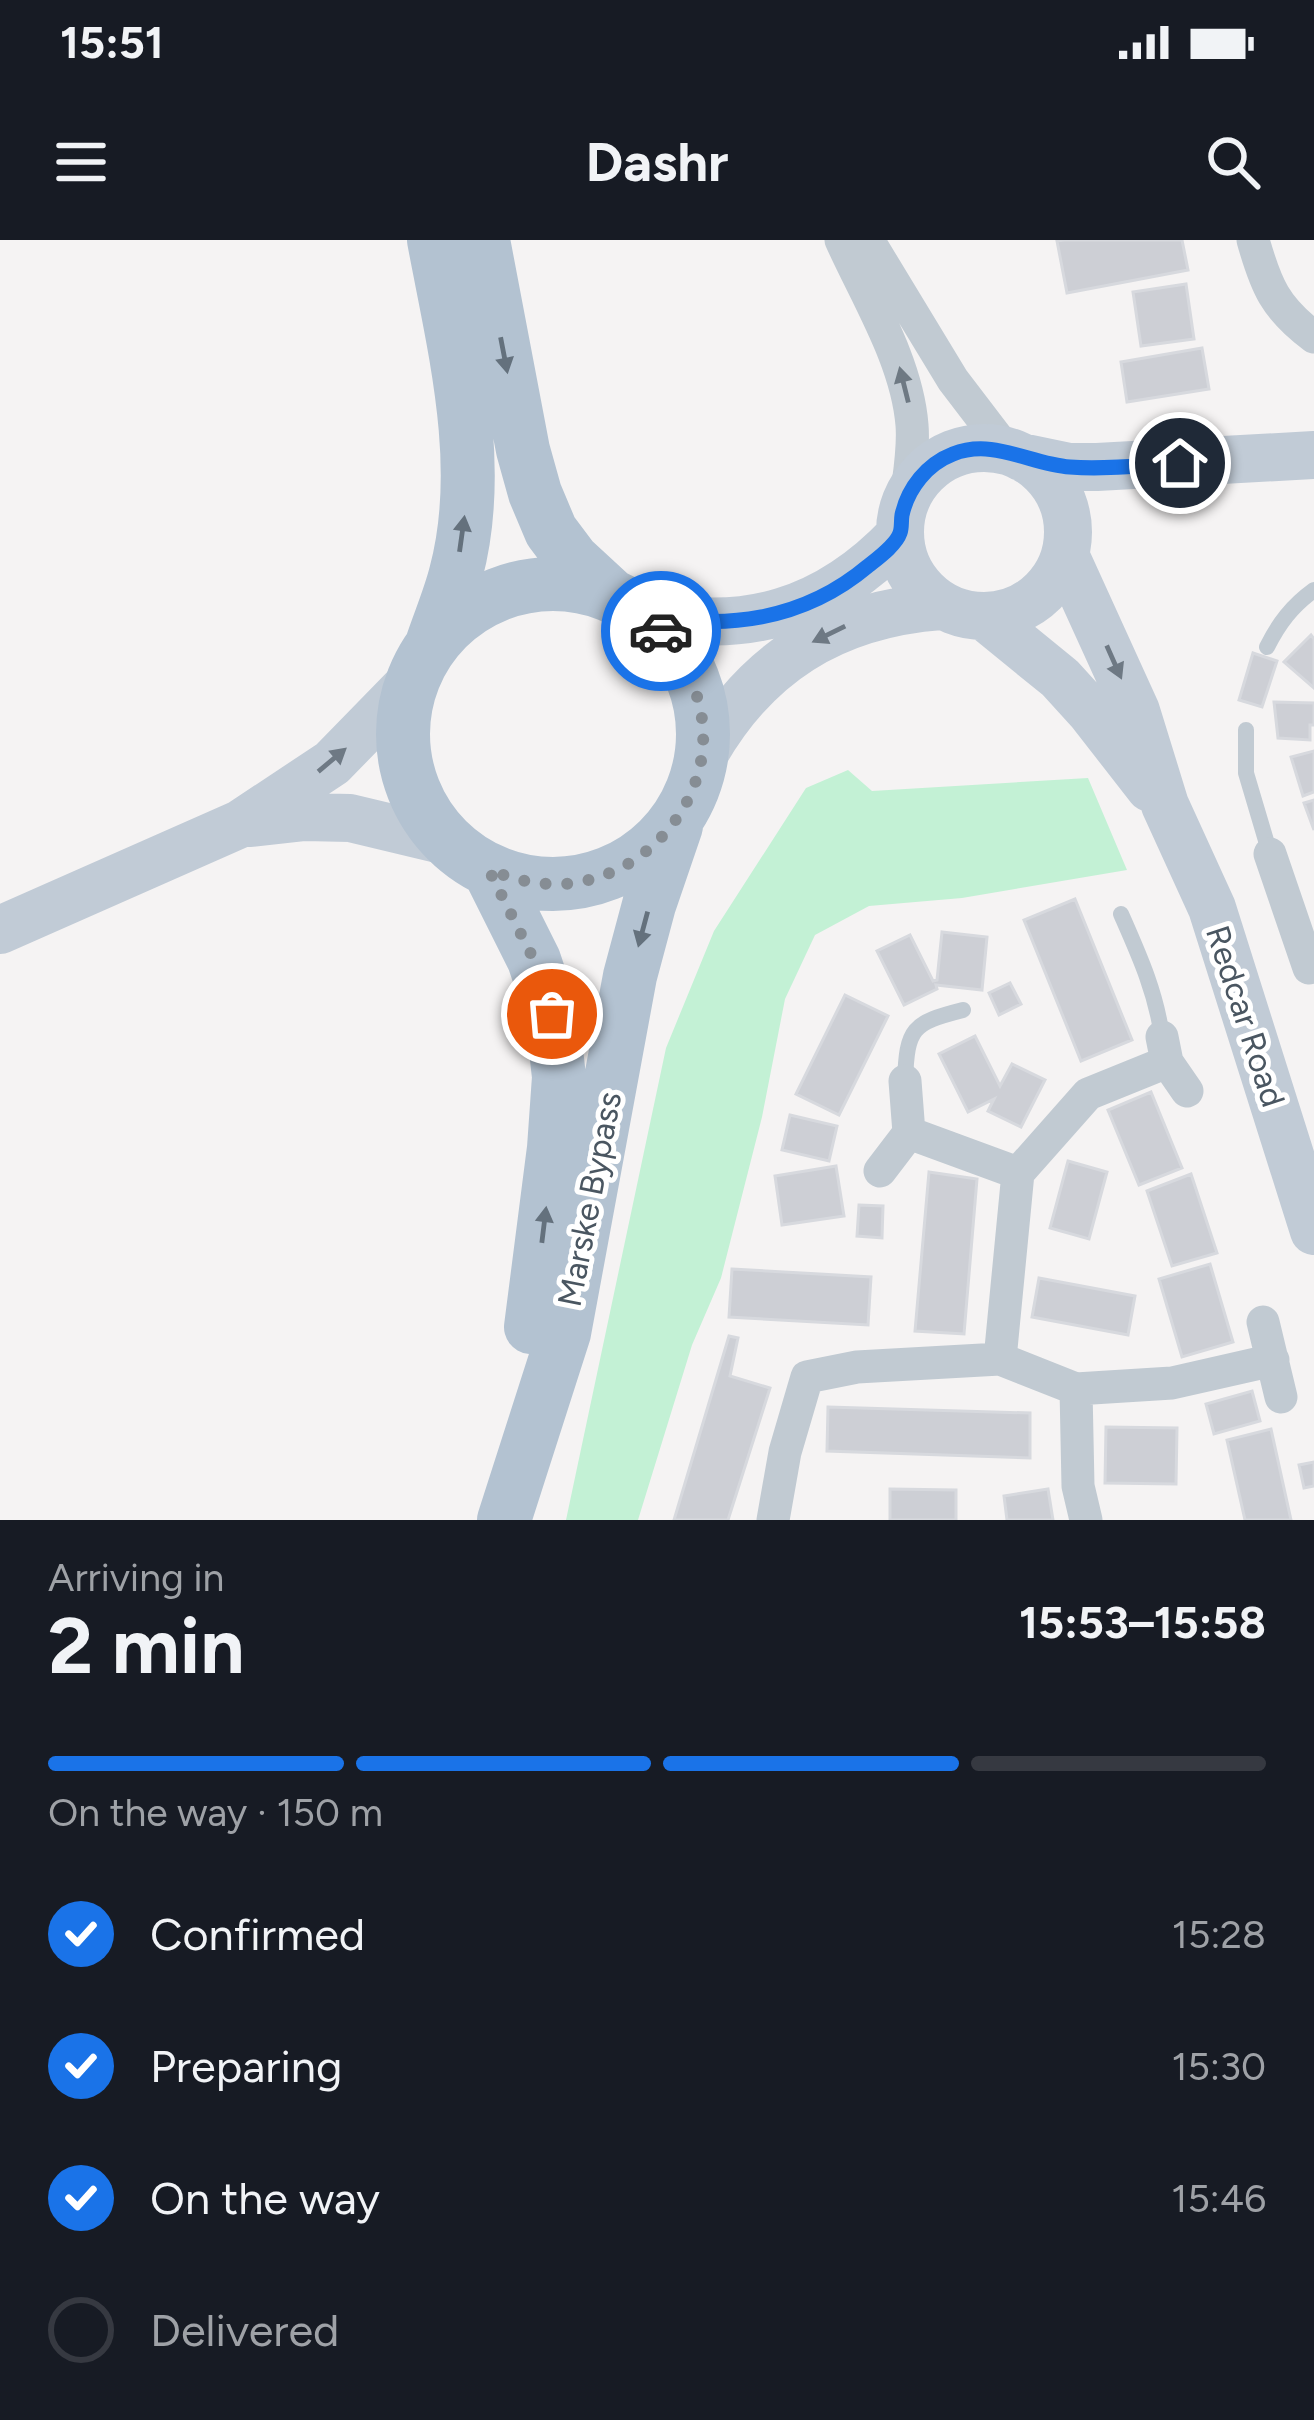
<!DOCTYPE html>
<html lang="en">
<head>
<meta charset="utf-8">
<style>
	:root { --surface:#171b24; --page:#242831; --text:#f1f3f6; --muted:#9ea1a6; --line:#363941; --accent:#1a73e8 }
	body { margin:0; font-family:Figtree,sans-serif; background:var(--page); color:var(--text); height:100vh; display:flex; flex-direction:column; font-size:45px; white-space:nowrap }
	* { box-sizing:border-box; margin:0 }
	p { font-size:39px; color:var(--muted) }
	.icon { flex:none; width:66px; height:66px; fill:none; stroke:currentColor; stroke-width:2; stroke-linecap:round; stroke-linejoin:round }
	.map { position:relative; height:1280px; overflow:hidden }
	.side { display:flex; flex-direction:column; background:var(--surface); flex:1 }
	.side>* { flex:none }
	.pin { position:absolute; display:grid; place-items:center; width:102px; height:102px; color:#fff; margin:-51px; border:6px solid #fff; border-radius:50%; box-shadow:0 3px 12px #0007 }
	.courier { position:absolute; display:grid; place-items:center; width:120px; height:120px; margin:-60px; border:9px solid #1a73e8; border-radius:50%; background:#fff; color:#222; box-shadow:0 3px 15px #0007 }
	.summary em { font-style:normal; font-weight:700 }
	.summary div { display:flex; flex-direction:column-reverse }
	.summary { display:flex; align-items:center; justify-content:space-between; height:204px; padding:0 48px }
	h1 { font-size:78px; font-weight:700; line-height:90px }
	.bar { display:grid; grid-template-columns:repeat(4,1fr); gap:18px 12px; align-content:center; height:144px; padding:0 48px }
	.bar i { height:15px; border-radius:9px; background:var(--line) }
	.bar .on { background:var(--accent) }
	.bar p { grid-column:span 4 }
	ol { padding:0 48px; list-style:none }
	li { display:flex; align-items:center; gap:36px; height:132px }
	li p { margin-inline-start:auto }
	li .icon { padding:12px; border-radius:50%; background:var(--accent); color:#fff; stroke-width:4 }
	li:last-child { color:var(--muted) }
	li i { width:66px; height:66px; border:6px solid var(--line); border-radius:50% }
	.status { display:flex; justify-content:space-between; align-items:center; height:84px; padding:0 60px; background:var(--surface); direction:ltr }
	.status svg { height:33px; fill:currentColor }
	header { display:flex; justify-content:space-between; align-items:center; height:156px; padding:0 48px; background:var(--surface); font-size:54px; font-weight:700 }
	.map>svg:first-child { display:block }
</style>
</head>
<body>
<div class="status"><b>15:51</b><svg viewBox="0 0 49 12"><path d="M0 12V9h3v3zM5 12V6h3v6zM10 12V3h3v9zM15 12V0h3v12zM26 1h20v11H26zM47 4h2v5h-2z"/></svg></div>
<header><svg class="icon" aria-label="menu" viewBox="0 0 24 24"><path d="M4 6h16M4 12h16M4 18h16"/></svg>Dashr<svg class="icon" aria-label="search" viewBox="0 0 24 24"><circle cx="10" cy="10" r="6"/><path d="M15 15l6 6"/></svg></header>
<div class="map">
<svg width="1314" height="1280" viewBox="0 0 1314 1280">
	<rect width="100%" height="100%" fill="#f5f3f3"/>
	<path fill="#c3f1d5" d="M848 530 872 551 1088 538 1127 630 962 658 869 666 815 695 785 759 762 877 721 1038 692 1105 638 1280H566L666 808 714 691 806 548Z"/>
	<path fill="#cdcfd5" stroke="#d7d9de" stroke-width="3" d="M1064 0H1182L1188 30 1067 53 1057 1Z
		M1186 44 1194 99 1141 106 1133 52Z
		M1202 108 1209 149 1127 162 1121 122Z
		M1311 395 1314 399V448L1284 422Z
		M1253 413 1277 421 1262 467 1239 460Z
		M1274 462 1314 463V485H1310V500L1278 498Z
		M1314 511V552L1303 556 1291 517Z
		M1314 560V590L1304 563Z
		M1075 659 1132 800 1081 821 1024 680Z
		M942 692 987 697 982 750 936 745 937 749 904 765 877 711 910 695 933 741 937 740Z
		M1010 743 1021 764 999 775 989 753Z
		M845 755 888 776 839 875 796 854Z
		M975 796 1000 846 1012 824 1045 840 1021 887 988 871 994 859 968 872 939 814Z
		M1151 852 1182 928 1139 945 1108 870Z
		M790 875 837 886 829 921 782 910Z
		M1068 921 1107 932 1089 999 1050 988Z
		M836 926 844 976 782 985 775 936Z
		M929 932 977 939 964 1094 915 1091Z
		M1191 934 1217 1013 1172 1026 1147 951Z
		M859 965 883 966 882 998 857 996Z
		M1210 1024 1233 1102 1182 1117 1159 1039Z
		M732 1029 871 1037 868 1085 729 1077Z
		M1039 1038 1135 1056 1128 1095 1032 1077Z
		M729 1096 738 1098 730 1136 770 1148 728 1280H674Z
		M1252 1151 1260 1181 1214 1194 1206 1164Z
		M828 1167 1030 1173V1218L827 1211Z
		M1106 1187 1177 1188 1176 1244 1105 1243Z
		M1271 1189 1291 1280H1245L1227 1200Z
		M1314 1222V1246L1304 1248 1299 1225Z
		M890 1249 956 1250V1280H890Z
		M1048 1249 1053 1280H1007L1004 1256Z"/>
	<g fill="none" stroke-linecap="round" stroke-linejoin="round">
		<path stroke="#c1cad2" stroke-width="16" d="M1267 407C1279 383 1292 366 1314 350
			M1246 490V533L1270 614
			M1121 674C1139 715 1156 752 1162 797
			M905 841C907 788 912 783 963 770"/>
		<path stroke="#c1cad2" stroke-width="33" d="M841 0C867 58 907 121 912 185 914 210 909 235 906 260
			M868 0 953 140 1008 212
			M1253 0C1266 46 1275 68 1314 97
			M1270 614 1309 728
			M1167 822 1187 851
			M909 893 1018 933
			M880 931 909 893 905 841
			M1263 1082 1281 1157
			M1000 1119 1018 933 1088 854 1167 822 1162 797
			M1076 1149 1172 1143 1273 1120
			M773 1280 785 1212 807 1137 857 1127 1000 1119 1076 1149 1078 1246 1086 1280"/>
		<path stroke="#c1cbd6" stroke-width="48" d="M900 292a84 84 0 1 1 168 0a84 84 0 1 1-168 0Z
			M1021 217 1069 227H1097L1314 215
			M1065 315 1136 471 1165 565 1212 668 1314 991
			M643 373C745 397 828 371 900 295
			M985 377 1060 438 1090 471 1150 548
			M702 518C755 423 833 374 941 366
			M251 583 305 577 350 578 446 601
			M0 690 240 584 332 523 412 441"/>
		<path stroke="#b3c2d1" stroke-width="54" d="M483 0 523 210 535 253 551 291 572 319 611 355
			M403 494a150 150 0 1 1 300 0a150 150 0 1 1-300 0Z
			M432 404C440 380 450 357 456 333 485 225 454 107 434 0
			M489 630 534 720 552 774 559 837 554 908 531 1087
			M504 1280 564 1093 630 736 649 665 676 586"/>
	</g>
	<defs><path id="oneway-solid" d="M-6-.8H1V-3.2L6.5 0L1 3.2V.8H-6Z" transform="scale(3)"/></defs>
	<g fill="#64717d">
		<use href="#oneway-solid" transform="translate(504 115) rotate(79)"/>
		<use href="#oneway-solid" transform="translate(462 294) rotate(-82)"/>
		<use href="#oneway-solid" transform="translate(643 689) rotate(105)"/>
		<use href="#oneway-solid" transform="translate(544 985) rotate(-83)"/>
	</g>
	<use fill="#6e7983" href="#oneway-solid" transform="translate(904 145) rotate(-104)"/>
	<g fill="#6e7984">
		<use href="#oneway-solid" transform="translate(829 394) rotate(154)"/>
		<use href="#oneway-solid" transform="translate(1114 422) rotate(66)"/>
		<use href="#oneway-solid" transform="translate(332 520) rotate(-40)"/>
	</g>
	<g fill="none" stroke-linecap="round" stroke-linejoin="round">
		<path stroke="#868d94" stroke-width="12" stroke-dasharray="0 21.6" d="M552 774 534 720 489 630C518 641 548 648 579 642 660 628 720 544 699 464 692 436 682 411 661 391"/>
		<path stroke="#1a73e8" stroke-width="15" d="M661 391 643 373C723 392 804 380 868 326 878 318 896 305 900 293 902 288 901 281 902 275 908 248 927 224 953 214 993 198 1030 224 1070 227 1106 230 1144 225 1180 223"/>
	</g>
	<g text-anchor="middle" stroke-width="10" stroke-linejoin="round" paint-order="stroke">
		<g font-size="33" fill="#4a5661" stroke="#fff">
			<text transform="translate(1246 776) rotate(72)" y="12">Redcar Road</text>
			<text transform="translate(589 959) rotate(-79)" y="12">Marske Bypass</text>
		</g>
	</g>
</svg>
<div class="pin" style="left:552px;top:774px;background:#ea580c"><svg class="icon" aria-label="bag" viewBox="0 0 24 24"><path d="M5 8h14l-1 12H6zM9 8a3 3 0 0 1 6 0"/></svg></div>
<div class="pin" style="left:1180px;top:223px;background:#1f2937"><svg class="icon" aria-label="home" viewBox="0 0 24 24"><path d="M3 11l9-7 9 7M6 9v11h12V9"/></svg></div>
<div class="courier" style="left:661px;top:391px"><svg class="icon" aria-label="car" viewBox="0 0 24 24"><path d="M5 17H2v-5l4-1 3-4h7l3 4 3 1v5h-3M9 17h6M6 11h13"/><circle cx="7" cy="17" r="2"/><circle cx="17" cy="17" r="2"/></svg></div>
</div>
<section class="side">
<div class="summary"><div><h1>2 min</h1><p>Arriving in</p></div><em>15:53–15:58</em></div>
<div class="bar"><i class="on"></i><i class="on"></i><i class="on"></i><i></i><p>On the way · 150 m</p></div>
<ol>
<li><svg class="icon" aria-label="check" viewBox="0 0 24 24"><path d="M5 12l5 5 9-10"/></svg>Confirmed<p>15:28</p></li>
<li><svg class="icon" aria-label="check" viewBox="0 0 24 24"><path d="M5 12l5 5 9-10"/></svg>Preparing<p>15:30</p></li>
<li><svg class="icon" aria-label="check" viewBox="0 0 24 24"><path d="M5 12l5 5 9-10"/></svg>On the way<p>15:46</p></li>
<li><i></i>Delivered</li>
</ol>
</section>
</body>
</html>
